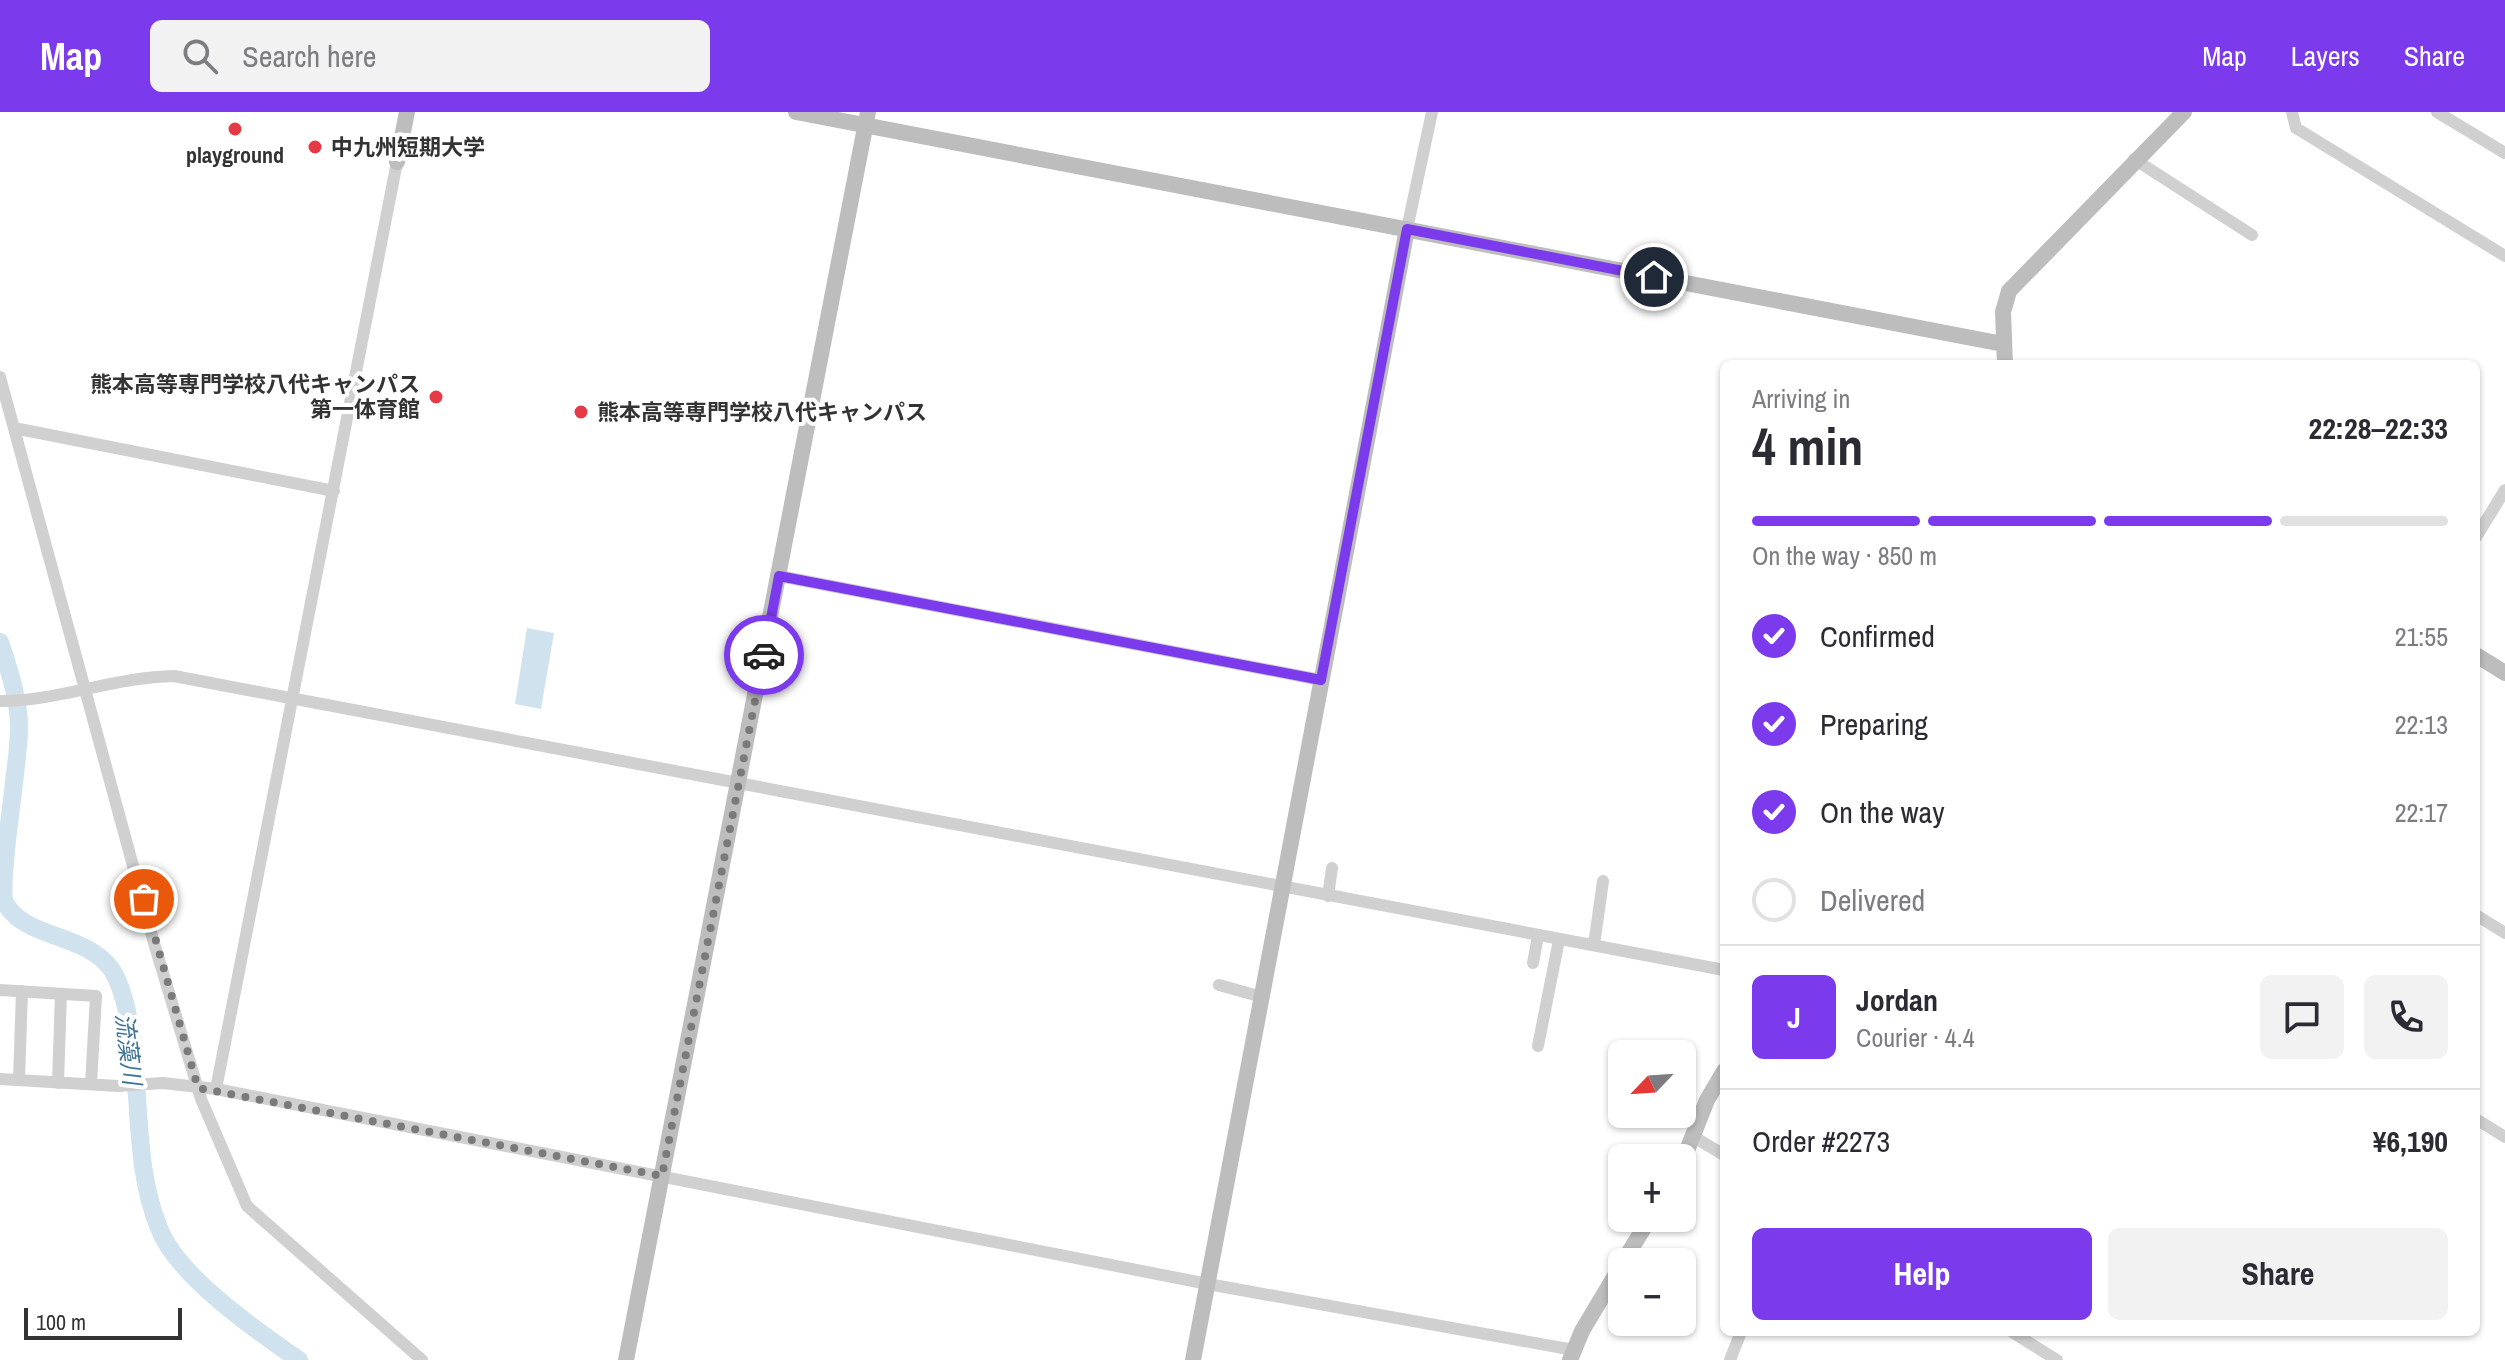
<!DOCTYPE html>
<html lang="en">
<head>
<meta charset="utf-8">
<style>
	:root { --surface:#fff; --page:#f2f2f3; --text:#2b2b33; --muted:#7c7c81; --line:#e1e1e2; --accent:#7c3aed }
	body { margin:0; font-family:"Archivo Narrow","Noto Sans JP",sans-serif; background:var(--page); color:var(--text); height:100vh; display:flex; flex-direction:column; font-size:30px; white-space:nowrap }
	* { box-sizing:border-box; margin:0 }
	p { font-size:26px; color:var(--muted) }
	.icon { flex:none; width:44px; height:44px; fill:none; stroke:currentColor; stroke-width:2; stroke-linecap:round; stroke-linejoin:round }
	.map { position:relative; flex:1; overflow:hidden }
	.panel { position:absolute; left:1720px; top:248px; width:760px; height:976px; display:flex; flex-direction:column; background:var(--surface); border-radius:12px; box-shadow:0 2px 6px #0004 }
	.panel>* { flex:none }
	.needle { width:52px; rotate:245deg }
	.fabs { position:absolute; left:1608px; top:928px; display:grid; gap:16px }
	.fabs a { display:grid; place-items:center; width:88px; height:88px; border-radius:12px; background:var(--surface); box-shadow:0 2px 6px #0004; font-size:40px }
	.scale { position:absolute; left:24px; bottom:20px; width:158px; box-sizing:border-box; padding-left:8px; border:4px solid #333; border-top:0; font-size:22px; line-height:28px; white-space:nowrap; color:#333; -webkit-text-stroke:6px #fff; paint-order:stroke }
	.pin { position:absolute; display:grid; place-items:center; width:68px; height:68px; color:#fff; margin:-34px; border:4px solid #fff; border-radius:50%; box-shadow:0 2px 8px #0007 }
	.courier { position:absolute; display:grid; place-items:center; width:80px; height:80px; margin:-40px; border:6px solid #7c3aed; border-radius:50%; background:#fff; color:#222; box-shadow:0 2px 10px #0007 }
	.overview em { font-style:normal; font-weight:700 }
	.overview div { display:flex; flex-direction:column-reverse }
	.overview { display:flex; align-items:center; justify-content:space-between; height:136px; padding:0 32px }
	h1 { font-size:52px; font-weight:700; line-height:60px }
	.bar { display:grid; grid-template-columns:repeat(4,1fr); gap:12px 8px; align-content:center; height:96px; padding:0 32px }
	.bar i { height:10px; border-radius:6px; background:var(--line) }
	.bar .on { background:var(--accent) }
	.bar p { grid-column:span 4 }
	.line { display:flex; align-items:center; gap:20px; padding:0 32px; border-top:2px solid var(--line) }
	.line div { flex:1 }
	.round { display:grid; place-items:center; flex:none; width:84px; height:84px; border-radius:12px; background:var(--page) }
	ol { padding:0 32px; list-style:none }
	li { display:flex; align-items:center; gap:24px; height:88px }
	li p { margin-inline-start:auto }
	li .icon { padding:8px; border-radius:50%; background:var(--accent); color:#fff; stroke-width:4 }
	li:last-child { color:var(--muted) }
	li i { width:44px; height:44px; border:4px solid var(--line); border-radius:50% }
	.action { display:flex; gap:16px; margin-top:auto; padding:16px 32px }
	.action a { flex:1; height:92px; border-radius:12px; background:var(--accent); color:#fff; font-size:32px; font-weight:700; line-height:92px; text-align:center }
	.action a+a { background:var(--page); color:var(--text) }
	header { display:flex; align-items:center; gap:48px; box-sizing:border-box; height:112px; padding:0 40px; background:var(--accent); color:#fff }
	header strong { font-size:38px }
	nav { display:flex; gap:44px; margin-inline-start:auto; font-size:28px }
	.search { width:560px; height:72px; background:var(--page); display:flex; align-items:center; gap:20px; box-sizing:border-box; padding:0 28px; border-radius:12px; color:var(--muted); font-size:30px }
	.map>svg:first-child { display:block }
</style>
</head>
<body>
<header>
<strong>Map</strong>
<div class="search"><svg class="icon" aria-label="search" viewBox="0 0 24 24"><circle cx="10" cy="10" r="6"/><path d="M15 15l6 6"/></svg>Search here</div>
<nav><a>Map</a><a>Layers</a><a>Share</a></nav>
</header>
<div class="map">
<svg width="2505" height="1248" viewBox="0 0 2505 1248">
	<rect width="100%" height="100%" fill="#fff"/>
	<path fill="#cfe2ee" d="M527 516 554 521 541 597 515 592Z"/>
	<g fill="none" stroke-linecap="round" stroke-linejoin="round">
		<path stroke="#cfe2ee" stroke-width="18" d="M0 530C9 557 20 591 19 619 18 656 0 759 4 788 22 830 94 819 116 865 132 900 134 948 137 985 140 1029 142 1075 159 1116 177 1164 257 1219 299 1248"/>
		<path stroke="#d0d0d0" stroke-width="12" d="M2292 0 2296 16 2505 144
			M2437 0 2505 41
			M2134 47 2252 123
			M1407 117 1432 0
			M0 265 154 831 201 987 247 1094 422 1248
			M14 316 334 379
			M2476 425 2505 378
			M779 464 1321 568
			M0 589C59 589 115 565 174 564L1724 858
			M1328 784 1332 756
			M2476 803 2505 821
			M1594 833 1603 769
			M1533 851 1538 824
			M1219 873 1262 885
			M0 878 96 884 91 972
			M1538 934 1559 828
			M0 967 118 974 163 971 216 977 1208 1172 1574 1238
			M19 968 22 879
			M58 971 61 882
			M216 977 397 50
			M2476 1007 2505 1025
			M1694 1025 1724 1043
			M2012 1220 2057 1248
			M1730 1248 1741 1220"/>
		<path stroke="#bdbdbd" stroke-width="16" d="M796 0 2003 232
			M397 50 407 0
			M2005 252 2003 200 2009 179 2184 0
			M2476 543 2505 561
			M1682 1051 1707 988 1724 959
			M1623 1150 1650 1106
			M626 1248 868 0
			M1193 1248 1407 117
			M1570 1248 1582 1219 1622 1152"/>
	</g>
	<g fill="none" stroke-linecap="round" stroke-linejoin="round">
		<path stroke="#7a7a7a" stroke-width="8" stroke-dasharray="0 14.4" d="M144 787 198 976 662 1064 764 543"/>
		<path stroke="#7c3aed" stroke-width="10" d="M764 543 779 464 1321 568 1407 117 1654 165"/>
	</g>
	<g fill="#e63946" stroke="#fff" stroke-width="3">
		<circle cx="235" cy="17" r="8"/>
		<circle cx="315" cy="35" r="8"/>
		<circle cx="436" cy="285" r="8"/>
		<circle cx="581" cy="300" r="8"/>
	</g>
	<g text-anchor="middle" stroke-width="8" stroke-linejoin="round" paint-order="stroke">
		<g font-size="22" font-weight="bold" fill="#333" stroke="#fff" text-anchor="start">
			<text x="331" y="43">中九州短期大学</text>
			<text x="235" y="51" text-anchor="middle">playground</text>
			<text x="420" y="280" text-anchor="end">熊本高等専門学校八代キャンパス<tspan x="420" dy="25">第一体育館</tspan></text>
			<text x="597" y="308">熊本高等専門学校八代キャンパス</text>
		</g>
		<g font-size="24" font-style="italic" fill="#3f7597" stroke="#fff">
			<text transform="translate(128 937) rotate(83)" y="8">流藻川</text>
		</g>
	</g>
</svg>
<div class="fabs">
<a><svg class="needle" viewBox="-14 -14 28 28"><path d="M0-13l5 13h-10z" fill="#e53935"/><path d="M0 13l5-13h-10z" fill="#7c7c81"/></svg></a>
<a>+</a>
<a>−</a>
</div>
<div class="scale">100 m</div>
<div class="pin" style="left:144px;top:787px;background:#ea580c"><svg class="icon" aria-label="bag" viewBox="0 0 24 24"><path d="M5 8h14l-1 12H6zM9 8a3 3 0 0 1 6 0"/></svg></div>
<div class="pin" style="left:1654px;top:165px;background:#1f2937"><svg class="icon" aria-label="home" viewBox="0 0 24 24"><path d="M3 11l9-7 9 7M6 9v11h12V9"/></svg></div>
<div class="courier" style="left:764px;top:543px"><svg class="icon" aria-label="car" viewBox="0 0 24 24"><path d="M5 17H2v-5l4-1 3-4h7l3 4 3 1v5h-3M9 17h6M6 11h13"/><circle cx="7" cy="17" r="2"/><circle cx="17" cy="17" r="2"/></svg></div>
<section class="panel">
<div class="overview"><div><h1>4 min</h1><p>Arriving in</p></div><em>22:28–22:33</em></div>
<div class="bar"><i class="on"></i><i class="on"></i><i class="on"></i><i></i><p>On the way · 850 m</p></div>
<ol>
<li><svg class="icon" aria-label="check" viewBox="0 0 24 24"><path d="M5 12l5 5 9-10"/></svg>Confirmed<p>21:55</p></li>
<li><svg class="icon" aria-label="check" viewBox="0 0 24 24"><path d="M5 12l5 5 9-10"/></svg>Preparing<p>22:13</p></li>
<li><svg class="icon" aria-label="check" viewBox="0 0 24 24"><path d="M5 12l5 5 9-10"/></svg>On the way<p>22:17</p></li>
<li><i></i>Delivered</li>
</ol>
<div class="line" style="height:144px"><b class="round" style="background:var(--accent);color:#fff">J</b><div><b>Jordan</b><p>Courier · 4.4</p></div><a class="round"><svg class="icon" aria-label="chat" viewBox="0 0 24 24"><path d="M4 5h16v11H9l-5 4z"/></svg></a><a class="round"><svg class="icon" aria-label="phone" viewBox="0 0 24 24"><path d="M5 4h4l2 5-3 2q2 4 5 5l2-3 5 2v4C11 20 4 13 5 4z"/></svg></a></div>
<div class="line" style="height:104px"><div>Order #2273</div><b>¥6,190</b></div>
<div class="action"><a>Help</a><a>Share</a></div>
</section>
</div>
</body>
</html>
